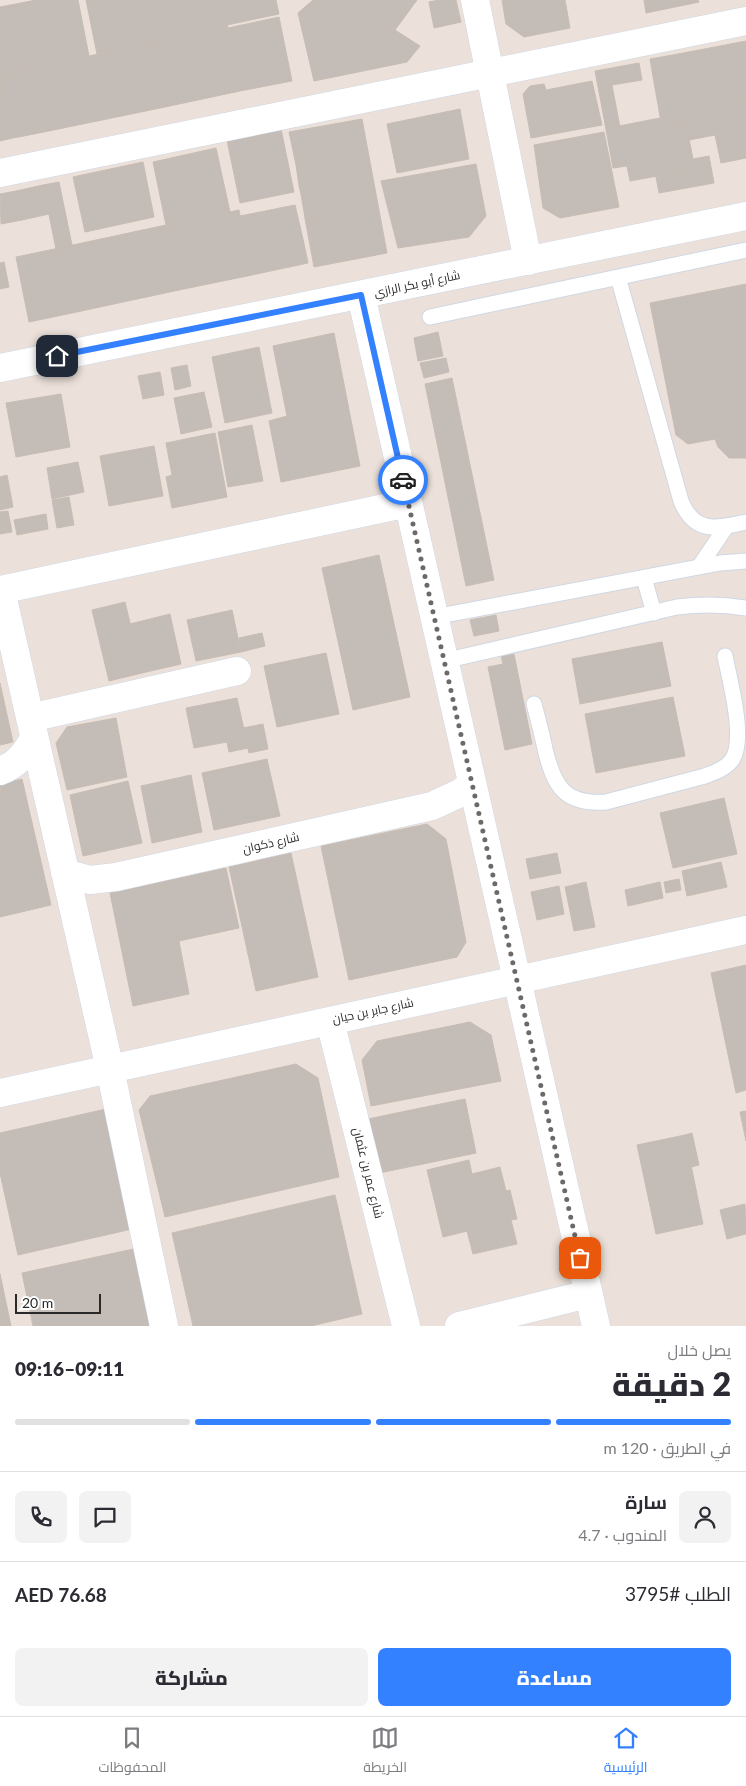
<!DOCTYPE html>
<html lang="ar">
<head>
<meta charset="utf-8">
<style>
	:root { --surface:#fff; --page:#f2f2f3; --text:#2b2b33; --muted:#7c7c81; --line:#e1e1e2; --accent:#3481ff }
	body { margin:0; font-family:Lato,Cairo,sans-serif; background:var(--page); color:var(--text); direction:rtl; height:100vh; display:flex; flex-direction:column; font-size:19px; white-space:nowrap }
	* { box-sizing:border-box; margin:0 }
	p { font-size:16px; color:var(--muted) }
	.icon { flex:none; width:28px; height:28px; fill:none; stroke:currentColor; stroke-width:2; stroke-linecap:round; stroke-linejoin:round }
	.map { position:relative; height:1326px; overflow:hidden; direction:ltr }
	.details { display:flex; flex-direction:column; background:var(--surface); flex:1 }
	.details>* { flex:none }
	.scale { position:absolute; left:15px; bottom:12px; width:86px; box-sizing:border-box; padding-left:5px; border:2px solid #292929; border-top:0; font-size:14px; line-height:18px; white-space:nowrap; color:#292929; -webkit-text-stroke:4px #fff; paint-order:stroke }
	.pin { position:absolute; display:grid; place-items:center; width:42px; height:42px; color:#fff; margin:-21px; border-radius:10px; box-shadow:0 2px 8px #0006 }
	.courier { position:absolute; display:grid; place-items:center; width:50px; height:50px; margin:-25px; border:4px solid #3481ff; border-radius:50%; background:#fff; color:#222; box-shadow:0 1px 6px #0007 }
	.overview em { font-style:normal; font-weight:800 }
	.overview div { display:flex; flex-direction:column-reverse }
	.overview { display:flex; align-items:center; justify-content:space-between; height:85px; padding:0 15px }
	h1 { font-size:32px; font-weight:800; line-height:38px }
	.bar { display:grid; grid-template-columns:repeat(4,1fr); gap:8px 5px; align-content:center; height:60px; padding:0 15px }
	.bar i { height:6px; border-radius:4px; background:var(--line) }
	.bar .active { background:var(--accent) }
	.bar p { grid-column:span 4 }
	.line { display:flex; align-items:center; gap:12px; padding:0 15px; border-top:1px solid var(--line) }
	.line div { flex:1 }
	.round { display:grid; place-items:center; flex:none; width:52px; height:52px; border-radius:8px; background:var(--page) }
	.primary-button { display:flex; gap:10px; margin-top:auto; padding:10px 15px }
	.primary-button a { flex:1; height:58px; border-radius:8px; background:var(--accent); color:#fff; font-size:20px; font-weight:800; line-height:58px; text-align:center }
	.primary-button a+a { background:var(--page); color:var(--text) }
	.tab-bar { display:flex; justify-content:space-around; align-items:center; height:70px; border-top:1px solid var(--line); background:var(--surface); font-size:14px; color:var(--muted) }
	.tab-bar a { display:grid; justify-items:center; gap:2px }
	.tab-bar .active { color:var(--accent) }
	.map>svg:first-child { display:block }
</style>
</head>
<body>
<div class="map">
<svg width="746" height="1326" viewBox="0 0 746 1326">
	<rect width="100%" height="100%" fill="#ece1da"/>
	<path fill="#c4bcb6" stroke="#c8bdb4" d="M36 0H78L89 56 34 67 21 3Z
		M86 0H144L153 43 97 54Z
		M144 0H222L228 28 153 43Z
		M222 0H276L279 14 227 25Z
		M313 0H355L395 30 420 46 407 62 314 81 298 13Z
		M355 0H417L395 30Z
		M439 0H456L461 22 434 28 429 2Z
		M502 0H565L570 28 524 37 506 24Z
		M644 0H698L699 2 646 13Z
		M21 3 34 67 0 74V7Z
		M279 17 292 81 240 91 228 28Z
		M228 28 240 91 165 107 153 43Z
		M746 41V96L683 108 673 55Z
		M153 43 165 107 102 120 89 56Z
		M673 55 686 123 662 128 650 59Z
		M89 56 102 120 34 134 21 70Z
		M639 63 642 80 612 85 619 122 605 124 595 71Z
		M21 70 34 134 13 138 0 74Z
		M0 74 13 138 0 141Z
		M592 81 602 125 531 138 523 94 530 86 544 84 546 90Z
		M746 96V158L721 163 715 135 689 140 683 108Z
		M460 109 469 159 397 173 387 124Z
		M660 118 662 128 677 125 685 171 630 181 619 126Z
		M362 119 387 253 314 267 306 224 326 221 320 191 301 194 299 186 336 179 332 158 296 165 289 132Z
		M619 122 627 166 613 168 605 124Z
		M686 123 693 159 709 156 714 183 659 193 656 177 685 171 677 125Z
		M281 129 294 192 240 203 227 140Z
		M604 132 619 207 560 218 543 208 534 145Z
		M216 148 230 212 166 225 153 162Z
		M332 158 336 179 299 186 296 165Z
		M143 162 154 217 85 232 73 177Z
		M476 164 486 216 469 237 398 248 381 181Z
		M59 182 72 245 56 249 43 185Z
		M43 185 49 214 22 220 16 191Z
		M16 191 22 220 1 224 0 194Z
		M320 191 326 221 306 224 301 194Z
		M295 205 303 239 247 250 240 216Z
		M239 210 252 275 179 290 166 225Z
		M166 225 179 290 72 313 59 248Z
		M303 239 308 263 252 275 247 250Z
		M59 248 72 313 29 322 16 257Z
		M4 262 9 287 0 289V263Z
		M746 284V458H729L718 447 715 439 688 444 676 435 650 303Z
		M438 332 443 356 418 361 414 338Z
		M334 333 360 466 281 482 269 421 287 416 273 346Z
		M259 347 272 413 225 423 212 357Z
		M446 358 449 372 424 378 420 363Z
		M187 365 191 386 175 390 171 368Z
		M160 372 164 395 143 399 138 376Z
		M452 378 494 580 466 586 425 384Z
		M204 392 212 427 181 434 174 398Z
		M61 394 70 447 16 457 6 403Z
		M252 425 263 481 228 487 218 432Z
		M215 433 227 497 172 508 166 477 172 475 166 443Z
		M154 446 163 496 109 506 100 456Z
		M78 462 84 492 52 499 47 468Z
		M7 475 13 507 0 510V477Z
		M69 497 74 525 57 528 52 500Z
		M8 511 12 532 0 534V512Z
		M46 514 48 529 17 535 14 520Z
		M379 555 410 697 353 710 322 568Z
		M125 602 142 673 109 681 92 610Z
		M232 610 241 652 196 661 187 620Z
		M170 614 181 664 142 673 130 624Z
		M496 615 499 631 474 636 470 620Z
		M262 633 265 646 241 652 239 638Z
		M662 642 671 686 580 704 572 659Z
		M326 653 339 714 277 727 264 666Z
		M514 654 532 744 505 750 488 667 503 664 501 656Z
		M0 683 13 742 0 745Z
		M673 697 685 756 596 773 585 714Z
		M237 698 248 748 229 752 227 742 194 748 186 708Z
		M116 718 127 777 67 790 56 743 67 727Z
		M263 724 268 749 249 753 243 728Z
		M267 759 280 816 214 830 202 773Z
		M191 775 202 832 152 843 141 786Z
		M22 779 51 905 0 917V784Z
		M128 781 142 843 83 856 70 795Z
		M724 798 737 854 673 868 660 813Z
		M427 824 446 839 466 942 457 957 349 980 321 846Z
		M291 853 318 977 256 991 229 867Z
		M557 853 561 873 530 879 526 859Z
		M721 862 727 887 687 896 682 871Z
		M226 868 239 928 179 941 189 994 133 1006 110 893Z
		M679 879 681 890 666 893 664 882Z
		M586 882 595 927 574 931 565 887Z
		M660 882 663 898 628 906 625 890Z
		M559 886 564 914 537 920 531 892Z
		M746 965V1090L736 1093 711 973Z
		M470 1022 491 1035 501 1081 371 1106 362 1060 377 1041Z
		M296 1064 318 1078 339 1177 165 1217 139 1110 150 1096Z
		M465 1099 476 1153 423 1164 411 1110Z
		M106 1109 132 1229 18 1255 0 1173V1133Z
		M411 1110 423 1164 379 1173 368 1119Z
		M746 1111V1141L740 1112Z
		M692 1133 699 1165 691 1167 685 1135Z
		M685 1135 703 1224 656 1234 637 1145Z
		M469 1160 472 1174 500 1167 506 1191 510 1190 517 1219 511 1220 517 1244 473 1254 467 1231 443 1237 427 1170Z
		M335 1195 362 1314 311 1326H193L172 1233Z
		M745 1204 746 1234 727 1239 720 1210Z
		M138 1248 156 1326H33L22 1273Z
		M0 1274 11 1326H0Z"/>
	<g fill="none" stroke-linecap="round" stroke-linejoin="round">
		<g stroke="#cfd7e3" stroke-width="17">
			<path id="lane" d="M618 277 681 501C695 535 717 528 746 522
				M430 317 746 250
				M699 567 726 527
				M644 578 654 613
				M434 617 720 563 746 561
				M444 661 677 607C701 604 722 604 746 608
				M534 704C538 719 542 734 545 749 554 786 564 805 606 802L705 776C715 772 725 769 732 760 746 739 730 682 725 656"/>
		</g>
		<g stroke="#cfd7e3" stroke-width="29">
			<path id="street" d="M475 0 528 261
				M0 173 746 21
				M361 295 596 1326
				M0 368 746 216
				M0 590 408 503
				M1 590 110 1069 164 1326
				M30 718 237 671
				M0 771C17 765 26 753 34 738
				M65 873 90 880 116 877 432 806 460 793 472 785
				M330 1021 406 1326
				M0 1093 746 930
				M459 1326 588 1294"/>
		</g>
		<use href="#lane" stroke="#fff" stroke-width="15"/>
		<use href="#street" stroke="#fff" stroke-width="28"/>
	</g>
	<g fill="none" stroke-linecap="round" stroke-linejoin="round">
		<path stroke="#6d6967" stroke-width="5" stroke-dasharray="0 9" d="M403 480 580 1258"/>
		<path stroke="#3481ff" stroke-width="6" d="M57 356 361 295 403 480"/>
	</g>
	<g text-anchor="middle" stroke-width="4" stroke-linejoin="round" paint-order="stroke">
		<g font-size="12" fill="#292929" stroke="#fff">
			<text transform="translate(417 284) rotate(-12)" y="4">شارع أبو بكر الرازي</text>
			<text transform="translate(271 843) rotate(-13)" y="4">شارع ذكوان</text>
			<text transform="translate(373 1011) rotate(-12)" y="4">شارع جابر بن حيان</text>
			<text transform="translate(368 1173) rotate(76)" y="4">شارع عمر بن عثمان</text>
		</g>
	</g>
</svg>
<div class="scale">20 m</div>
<div class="pin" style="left:580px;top:1258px;background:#ea580c"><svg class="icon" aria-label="bag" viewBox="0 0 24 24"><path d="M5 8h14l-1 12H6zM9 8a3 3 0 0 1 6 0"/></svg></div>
<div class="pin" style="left:57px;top:356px;background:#1f2937"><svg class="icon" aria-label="home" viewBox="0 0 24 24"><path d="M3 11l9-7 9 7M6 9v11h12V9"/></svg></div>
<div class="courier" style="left:403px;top:480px"><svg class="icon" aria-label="car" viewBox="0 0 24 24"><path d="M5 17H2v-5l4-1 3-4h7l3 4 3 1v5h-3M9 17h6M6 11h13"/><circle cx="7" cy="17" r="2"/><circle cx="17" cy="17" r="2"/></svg></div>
</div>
<section class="details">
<div class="overview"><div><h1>2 دقيقة</h1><p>يصل خلال</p></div><em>09:11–09:16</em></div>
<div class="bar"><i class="active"></i><i class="active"></i><i class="active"></i><i></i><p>في الطريق · 120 m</p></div>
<div class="line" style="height:90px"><a class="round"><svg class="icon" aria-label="person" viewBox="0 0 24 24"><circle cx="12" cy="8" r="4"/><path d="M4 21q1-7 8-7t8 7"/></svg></a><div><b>سارة</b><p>المندوب · 4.7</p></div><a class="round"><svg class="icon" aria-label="chat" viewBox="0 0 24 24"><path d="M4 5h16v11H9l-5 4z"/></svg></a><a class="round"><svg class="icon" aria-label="phone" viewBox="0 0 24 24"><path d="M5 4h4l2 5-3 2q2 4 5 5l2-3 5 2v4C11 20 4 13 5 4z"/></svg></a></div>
<div class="line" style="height:65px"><div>الطلب #3795</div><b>AED 76.68</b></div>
<div class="primary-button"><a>مساعدة</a><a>مشاركة</a></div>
</section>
<nav class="tab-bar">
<a class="active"><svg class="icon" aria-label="home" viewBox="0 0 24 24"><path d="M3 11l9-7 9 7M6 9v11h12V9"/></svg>الرئيسية</a>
<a><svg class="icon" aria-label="map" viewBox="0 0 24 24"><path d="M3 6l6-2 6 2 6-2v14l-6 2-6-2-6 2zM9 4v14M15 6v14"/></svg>الخريطة</a>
<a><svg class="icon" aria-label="saved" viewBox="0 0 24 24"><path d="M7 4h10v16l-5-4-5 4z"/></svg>المحفوظات</a>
</nav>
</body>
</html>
